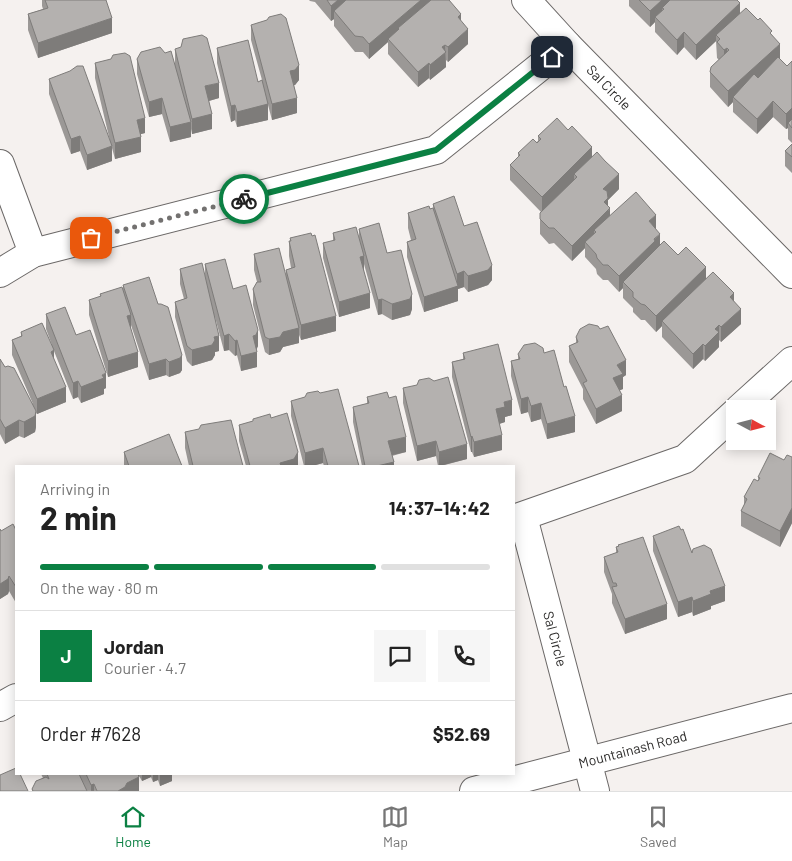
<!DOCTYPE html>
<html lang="en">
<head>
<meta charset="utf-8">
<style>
	:root { --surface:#fff; --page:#f6f6f6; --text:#222; --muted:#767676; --line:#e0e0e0; --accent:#0b8043 }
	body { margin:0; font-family:Barlow,sans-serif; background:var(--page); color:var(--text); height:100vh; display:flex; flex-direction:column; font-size:19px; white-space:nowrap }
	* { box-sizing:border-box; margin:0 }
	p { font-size:16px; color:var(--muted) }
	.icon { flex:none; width:28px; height:28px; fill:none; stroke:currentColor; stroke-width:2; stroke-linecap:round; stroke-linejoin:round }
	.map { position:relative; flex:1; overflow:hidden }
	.details { position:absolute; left:15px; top:465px; width:500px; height:310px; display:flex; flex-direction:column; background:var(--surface); border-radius:0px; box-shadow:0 2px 12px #0003 }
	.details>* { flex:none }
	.needle { width:32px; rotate:97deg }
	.buttons { position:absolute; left:726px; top:400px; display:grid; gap:10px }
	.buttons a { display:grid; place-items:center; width:50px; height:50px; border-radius:0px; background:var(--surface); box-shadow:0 2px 12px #0003; font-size:25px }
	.pin { position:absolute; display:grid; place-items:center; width:42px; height:42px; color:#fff; margin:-21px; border-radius:10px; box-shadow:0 2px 8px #0006 }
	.courier { position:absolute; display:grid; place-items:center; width:50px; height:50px; margin:-25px; border:4px solid #0b8043; border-radius:50%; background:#fff; color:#222; box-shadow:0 1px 6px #0007 }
	.headline em { font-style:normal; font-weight:700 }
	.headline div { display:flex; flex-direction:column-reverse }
	.headline { display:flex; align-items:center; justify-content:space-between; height:85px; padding:0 25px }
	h1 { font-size:32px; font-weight:700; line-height:38px }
	.bar { display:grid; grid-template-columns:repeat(4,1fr); gap:8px 5px; align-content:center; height:60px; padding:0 25px }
	.bar i { height:6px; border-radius:4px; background:var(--line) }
	.bar .selected { background:var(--accent) }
	.bar p { grid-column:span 4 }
	.line { display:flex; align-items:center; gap:12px; padding:0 25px; border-top:1px solid var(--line) }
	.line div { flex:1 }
	.round { display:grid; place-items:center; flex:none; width:52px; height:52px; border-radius:0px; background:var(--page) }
	.menu { display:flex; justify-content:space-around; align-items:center; height:70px; border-top:1px solid var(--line); background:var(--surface); font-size:14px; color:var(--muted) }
	.menu a { display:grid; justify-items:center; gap:2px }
	.menu .selected { color:var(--accent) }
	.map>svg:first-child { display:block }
</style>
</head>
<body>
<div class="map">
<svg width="792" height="791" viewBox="0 0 792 791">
	<rect width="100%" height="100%" fill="#f5f1ef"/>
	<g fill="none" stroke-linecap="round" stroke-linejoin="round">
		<g stroke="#6b6867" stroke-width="30">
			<g id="minor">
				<path d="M526 0 567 45"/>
				<path d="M0 164 33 253"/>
				<path id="s1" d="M0 273 33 253 436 150 567 45 792 274"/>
				<path d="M739 409 792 361"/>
				<path id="s2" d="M523 517 595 791"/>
				<path d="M514 519 685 459 735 413"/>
				<path d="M0 707 16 698"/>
				<path id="s3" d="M474 791 792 708"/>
			</g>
		</g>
		<use href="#minor" stroke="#fff" stroke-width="28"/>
	</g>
	<path fill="#9b9896" d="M42 0H106L112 33 38 58 28 30V14L43 9 42 6Z
		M309 0H449L461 22 468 44 448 62 446 60V67L430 80 429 78 418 87 388 54V42L369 59 363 52H355L334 26V19L331 21 315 2 310 1Z
		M629 0H737L740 14 772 35 780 59 787 66 792 61V143L788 139V128L786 129 773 117 757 134 733 112V102L728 107 710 87V72L719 60 717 58 716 41 696 60 684 47 677 55 655 32V22L650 27 629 6Z
		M251 25 299 80 295 85H294L297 113 272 120 268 105V120L237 127 235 120 231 122 217 63V48L258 82 262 80 251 40Z
		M175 49 219 98 209 101 212 129 192 134 191 129V137L170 142 162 114 149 117 137 74V59L175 63Z
		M95 63 145 133 141 134V152L115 159 112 148V161L87 170 80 151 71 154 49 94V79L110 141 95 78Z
		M538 136 592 156 619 189 608 200V206L610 216 656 229 660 245 678 255 734 301 741 324 721 342 719 340V347L705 361 703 359 693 369 662 337V326L656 332 645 320H641L633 312V308L623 298V288L619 292 608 280H603L597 274 596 269 585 257V248L572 261 554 243 549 244 540 234V213L541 212 510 180V165L518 157V153L538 141Z
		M792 144V173L785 166V151Z
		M433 204 464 226 492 280 488 285 468 292 464 287 458 289V301L424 312 407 257V242L411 240 408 228V213L433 208Z
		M359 229 387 253 412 309 410 315 392 320 382 314 378 315 364 264V272L370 308 339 317 323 258V243L333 241V233L359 237Z
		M290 238 336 331 301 340 299 335V343L283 347 280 352 269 355 265 352 253 305V289L257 282 254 270V254L286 276V270L291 268 289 256V241H290Z
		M205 264 233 289 258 346 256 349 257 367 241 371 237 355 235 356 229 350 224 351 215 317 219 351 215 352V355L212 360 192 366 187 361 175 317V302L184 299 180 284V269L205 277Z
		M123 285 158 304 182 370 180 373 169 377 166 375 149 380 131 325V329L138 367 108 377 89 315V300L100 297V294L123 289Z
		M46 314 76 335 106 388 104 389V394L81 403 78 397 73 399 54 351V360L66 402 37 414 36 413V427L35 432 24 438 19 436 5 444 0 434V359L5 367 33 404 12 355V340L21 336V332L52 345 46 329Z
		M576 337 626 375 623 377V389L620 390 622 411 596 424 583 399V389L569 362V346L576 343Z
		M463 353 512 415 505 417V422L499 424 502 450 474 457 472 452H471L452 377V362L463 359Z
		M518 354 575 432 547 439 541 419 531 422 528 412 521 414 511 376V361L518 359Z
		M403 388 467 459 441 466H438L436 456 417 461 403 403Z
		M367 397 406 452 392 456 394 466H362L353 422V407L367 404Z
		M291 401 359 466H324L323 463 312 466H304L291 416Z
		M271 418 298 466H246L239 441V425L253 422V419Z
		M185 432 243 466H189L185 448Z
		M124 452 182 466H124Z
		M792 457V523L780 547 741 526V511L744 505V497L758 481V477L784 460Z
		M16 507V525L15 523V508Z
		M0 529 1 531 16 530V603L9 591 8 594 0 599Z
		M653 536 692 553 725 601 711 606V609L693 616 692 612 678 617 653 551Z
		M618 545 667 619 625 634 612 603V594L604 572V557L616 553V547H618Z
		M41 774H138L139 791H32V789L43 778Z
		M138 774H174H172V781L160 786 158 780 153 782 151 777 142 781Z"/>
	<path fill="#7e7c7a" d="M338 0H355L334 11V19L331 21V6Z
		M421 0H433L399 29 398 28V34L388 39V42L369 59V44Z
		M662 0H677L664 9 662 8V15L655 17V22L650 27V11Z
		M740 3V18L716 35V41L696 60V45Z
		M461 14V29L458 17Z
		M112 18V33L38 58V43Z
		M468 29V44L448 62V47Z
		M684 32V47L677 55V40Z
		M780 44V59L736 100 733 97V102L728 107V91Z
		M445 45 446 67 430 80V65L442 47Z
		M727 48V63L724 66V50Z
		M429 63V78L418 87V72Z
		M299 65V80L295 85 290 86V71Z
		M219 83V98L205 102V86Z
		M162 98V114L149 117V102Z
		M297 98V113L272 120V104Z
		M773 101V117L757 134V119Z
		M268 104V120L237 127V112Z
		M235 105V120L231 122V106Z
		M792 108V123H788V128L786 129V114Z
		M212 114V129L192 134V119Z
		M145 118V133L137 135V120Z
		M191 122V137L170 142V127Z
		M80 136V151L71 154V139Z
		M141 137V152L115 159V143Z
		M112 146V161L87 170V155Z
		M592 147V162L574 174V180L542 212V197Z
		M619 174V189L608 200V211L610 208V224L596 232 594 230V239L585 242V248L572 261V246L603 189Z
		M656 215V230L649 221Z
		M660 234V249L623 282V288L619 292V276Z
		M364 256V272L360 257Z
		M492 265V280L488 285 468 292V276Z
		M706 267V282L662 321V326L656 332V316Z
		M464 271V287L458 289V301L424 312V297L457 286V274Z
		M370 293V308L339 317V302Z
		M734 293V308L730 297Z
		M412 294V309L410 315 392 320V304Z
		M382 299V314L378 315V300Z
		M741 309V324L721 342V327Z
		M131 315V330L127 316Z
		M336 316V331L301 340V325Z
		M719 325V347L705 361V346L715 329Z
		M299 328V343L283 347 280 352 269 355V339L283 332Z
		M258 330V346L256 351 253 336Z
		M229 334V350L224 351V336Z
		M219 336V351L215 352V355L212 360 192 366V350L214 337Z
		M237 340V355L235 356V341Z
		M703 344V359L693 369V354Z
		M54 350V365L51 352Z
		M138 352V367L108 377V361Z
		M257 352V367L241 371V356Z
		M182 355V370L180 373 169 377V362Z
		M166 359V375L149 380V364Z
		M626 360V375L623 377V389L613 393V378L617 365Z
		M106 373V388L104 389V394L81 403V387Z
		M78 381V397L73 399V383Z
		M66 387V402L37 414V399Z
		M622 395V411L596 424V409Z
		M528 397V412L521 414V399Z
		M512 400V415L505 417V422L496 425V409L504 402Z
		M541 403V419L531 422V406Z
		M36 411V427L35 432 24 438V422Z
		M575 416V432L547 439V424Z
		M19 420V436L5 444V428Z
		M502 435V450L474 457V442Z
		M472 436V452H471V437Z
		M406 437V452L388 456V441Z
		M436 441V456L417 461V446Z
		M467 444V459L439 466V452Z
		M323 448V463L312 466H305V453Z
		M298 452V466H280V463Z
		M394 462V466H377Z
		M792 508V523L780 547V531Z
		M9 576V591L8 594 0 599V584Z
		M725 586V601L711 606V609L693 616V601L710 591Z
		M692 597V612L678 617V602Z
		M667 604V619L625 634V619Z
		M142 774H151V777L142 781Z
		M153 774H158V780L153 782Z
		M160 774H174H172V781L160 786Z
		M139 777V791H118L127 783Z
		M94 784V791H91V785Z"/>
	<path fill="#b4b1af" stroke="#7e7c7a" d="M45 0H106L112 18 38 43 28 14 48 8Z
		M327 0H338L331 6Z
		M346 0H421L369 44 363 37 355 36 334 11Z
		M431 0H449L461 14 458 17 468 29 448 47 445 45 442 47 446 52 430 65 429 63 418 72 388 39 399 29 398 28Z
		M639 0H662L650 11Z
		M670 0H737L740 3 696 45 684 32 677 40 655 17 664 9 662 8Z
		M746 8 758 20 760 18 772 31 770 33 780 44 728 91 710 72 711 67 729 50 727 48 724 50 717 42 720 39 716 35Z
		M281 14 286 18 299 65 295 70 290 71 297 98 272 104 251 25 267 20 269 17Z
		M202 35 207 38 219 83 205 86 212 114 192 119 175 49 181 47 183 39Z
		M248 40 258 82 262 80 268 104 237 112 235 105 231 106 217 48Z
		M160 47 165 53 171 51 191 122 170 127 162 98 149 102 137 59 141 52Z
		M125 53 130 56 145 118 137 120 141 137 115 143 95 63 111 59 113 55Z
		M778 57 787 66 792 61V108L786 114 773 101 757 119 733 97 754 74 758 78Z
		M77 66H83L112 146 87 155 80 136 71 139 49 79 70 71Z
		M557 118 568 130 572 126 592 147 542 197 510 165 520 155 518 153 533 139 537 143 541 139 538 136Z
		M792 119V128L788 123Z
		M792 144V157L785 151Z
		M597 152 605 161 619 174 603 189 607 191 608 198 604 202 610 208 572 246 554 228H549L540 219V213L577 177 574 174Z
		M636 192 656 215 649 221 660 234 654 239 655 241 619 276 608 265H603L597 258 596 254 585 242 596 232 594 230Z
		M454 196 464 226 477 222 492 265 488 270 468 276 464 271 457 274 433 204Z
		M429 206 430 209 433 208 458 286 424 297 407 242 416 239 408 213Z
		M379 223 387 253 401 250 412 294 410 299 392 304 382 299 378 300 359 229Z
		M356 227 364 256 360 257 370 293 339 302 323 243 335 240 333 233Z
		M311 233 312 236 315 235 336 316 301 325 286 270 295 267 289 241H291L290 238Z
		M664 241 678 255 686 247 706 267 656 316 645 305 641 304 633 297V292L623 282Z
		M279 248 299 328 283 332 280 337 269 339 265 337 253 289 257 282H261L254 254Z
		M225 259 233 289 246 285 258 330 256 335 253 336 257 352 241 356 237 340 235 341 229 334 224 336 205 264Z
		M202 263 219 336 214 337 215 340 212 345 192 350 187 346 175 302 187 298 180 269Z
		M713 272 734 293 730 297 741 309 721 327 719 325 715 329 719 332 705 346 703 344 693 354 662 321Z
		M149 277 158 304H161L168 307 182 355 180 358 169 362 166 359 149 364 123 285Z
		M122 287 131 315 127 316 138 352 108 361 89 300 101 296 100 294Z
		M65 307 76 335 90 330 106 373 102 375 104 378 81 387 78 381 73 383 46 314Z
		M42 323 54 350 51 352 66 387 37 399 12 340 22 336 21 332Z
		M589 324 598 326 600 329 608 326 626 360 617 365 623 374 613 378 622 395 596 409 583 383 587 381 569 346 578 342 576 337 580 329Z
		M535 343 543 348 544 353 554 350 564 387 566 386 575 416 547 424 541 403 531 406 528 397 521 399 511 361 520 359 518 354 524 345Z
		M498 344 512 400 504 402 505 407 496 409 502 435 474 442 472 436 471 437 452 362 465 359 463 353Z
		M0 359 5 367 8 366 14 368 36 411 35 416 24 422 19 420 5 428 0 419Z
		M448 377 467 444 439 452 436 441 417 446 403 388 417 385 419 380 429 378 434 381Z
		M338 389 359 466H328L323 448 305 453 291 401 305 397 307 393 318 391 320 393Z
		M387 392 389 398 396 396 406 437 388 441 394 462 377 466H365L353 407 369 403 367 397Z
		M287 413 298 452 294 459 280 463 281 466H250L239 425 253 421V419L270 414 271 418Z
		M231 420 243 466H193L185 432 199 429 201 425Z
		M169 434 182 466H129L124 452Z
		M770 453 784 460 787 455 792 457V508L780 531 741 511 747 499 744 497 754 479 758 481 760 478 758 477Z
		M13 524 16 530V587L9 576 8 579 0 584V529L1 531Z
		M679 526 681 530 683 529 692 553 693 549 704 545 711 549 725 586 710 591 711 594 693 601 692 597 678 602 653 536Z
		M643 537 667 604 625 619 612 587 617 586 616 583H613L604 557 618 552 616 547 619 546 618 545Z
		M16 768V774H20L28 791H0V775Z
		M47 774H79L87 791H33L32 789 36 781 46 777 49 779Z
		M86 774H138L139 777 127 783 125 787 118 791H97L94 784 91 785Z"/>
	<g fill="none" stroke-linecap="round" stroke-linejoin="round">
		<path stroke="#737170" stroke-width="5" stroke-dasharray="0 9" d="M91 238 244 199"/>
		<path stroke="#0b8043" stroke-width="6" d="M244 199 436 150 552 57"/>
	</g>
	<g text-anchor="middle" stroke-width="4" stroke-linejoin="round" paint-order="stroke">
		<g font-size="14" fill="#2d2c2b" stroke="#fff">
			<text dy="5" stroke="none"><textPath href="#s1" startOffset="682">Sal Circle</textPath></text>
			<text dy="5" stroke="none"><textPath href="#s2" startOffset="126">Sal Circle</textPath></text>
			<text dy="5" stroke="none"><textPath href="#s3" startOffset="164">Mountainash Road</textPath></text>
		</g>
	</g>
</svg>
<div class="buttons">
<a><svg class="needle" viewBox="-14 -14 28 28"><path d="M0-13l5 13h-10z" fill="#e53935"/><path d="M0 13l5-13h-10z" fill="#767676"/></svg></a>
</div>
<div class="pin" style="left:91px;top:238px;background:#ea580c"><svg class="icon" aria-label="bag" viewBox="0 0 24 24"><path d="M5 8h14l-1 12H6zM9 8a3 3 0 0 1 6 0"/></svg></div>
<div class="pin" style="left:552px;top:57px;background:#1f2937"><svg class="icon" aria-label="home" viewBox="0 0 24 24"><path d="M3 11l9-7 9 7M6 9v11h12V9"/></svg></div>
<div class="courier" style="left:244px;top:199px"><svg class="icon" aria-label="bike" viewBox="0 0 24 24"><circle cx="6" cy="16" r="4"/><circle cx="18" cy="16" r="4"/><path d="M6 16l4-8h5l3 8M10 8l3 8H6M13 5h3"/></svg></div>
<section class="details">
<div class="headline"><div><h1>2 min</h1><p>Arriving in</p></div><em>14:37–14:42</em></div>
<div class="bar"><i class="selected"></i><i class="selected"></i><i class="selected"></i><i></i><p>On the way · 80 m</p></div>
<div class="line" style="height:90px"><b class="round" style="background:var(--accent);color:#fff">J</b><div><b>Jordan</b><p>Courier · 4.7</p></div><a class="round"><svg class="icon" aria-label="chat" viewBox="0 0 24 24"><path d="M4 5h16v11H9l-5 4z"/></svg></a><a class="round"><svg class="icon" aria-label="phone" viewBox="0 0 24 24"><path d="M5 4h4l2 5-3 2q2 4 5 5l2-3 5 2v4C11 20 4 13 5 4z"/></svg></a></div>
<div class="line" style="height:65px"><div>Order #7628</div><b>$52.69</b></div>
</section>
</div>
<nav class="menu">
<a class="selected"><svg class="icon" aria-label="home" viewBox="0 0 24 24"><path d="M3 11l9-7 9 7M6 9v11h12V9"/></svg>Home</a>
<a><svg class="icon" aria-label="map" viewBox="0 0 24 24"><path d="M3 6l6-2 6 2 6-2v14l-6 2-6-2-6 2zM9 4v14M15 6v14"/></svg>Map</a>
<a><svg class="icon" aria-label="saved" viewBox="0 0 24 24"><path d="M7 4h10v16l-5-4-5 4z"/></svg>Saved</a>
</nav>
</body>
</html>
